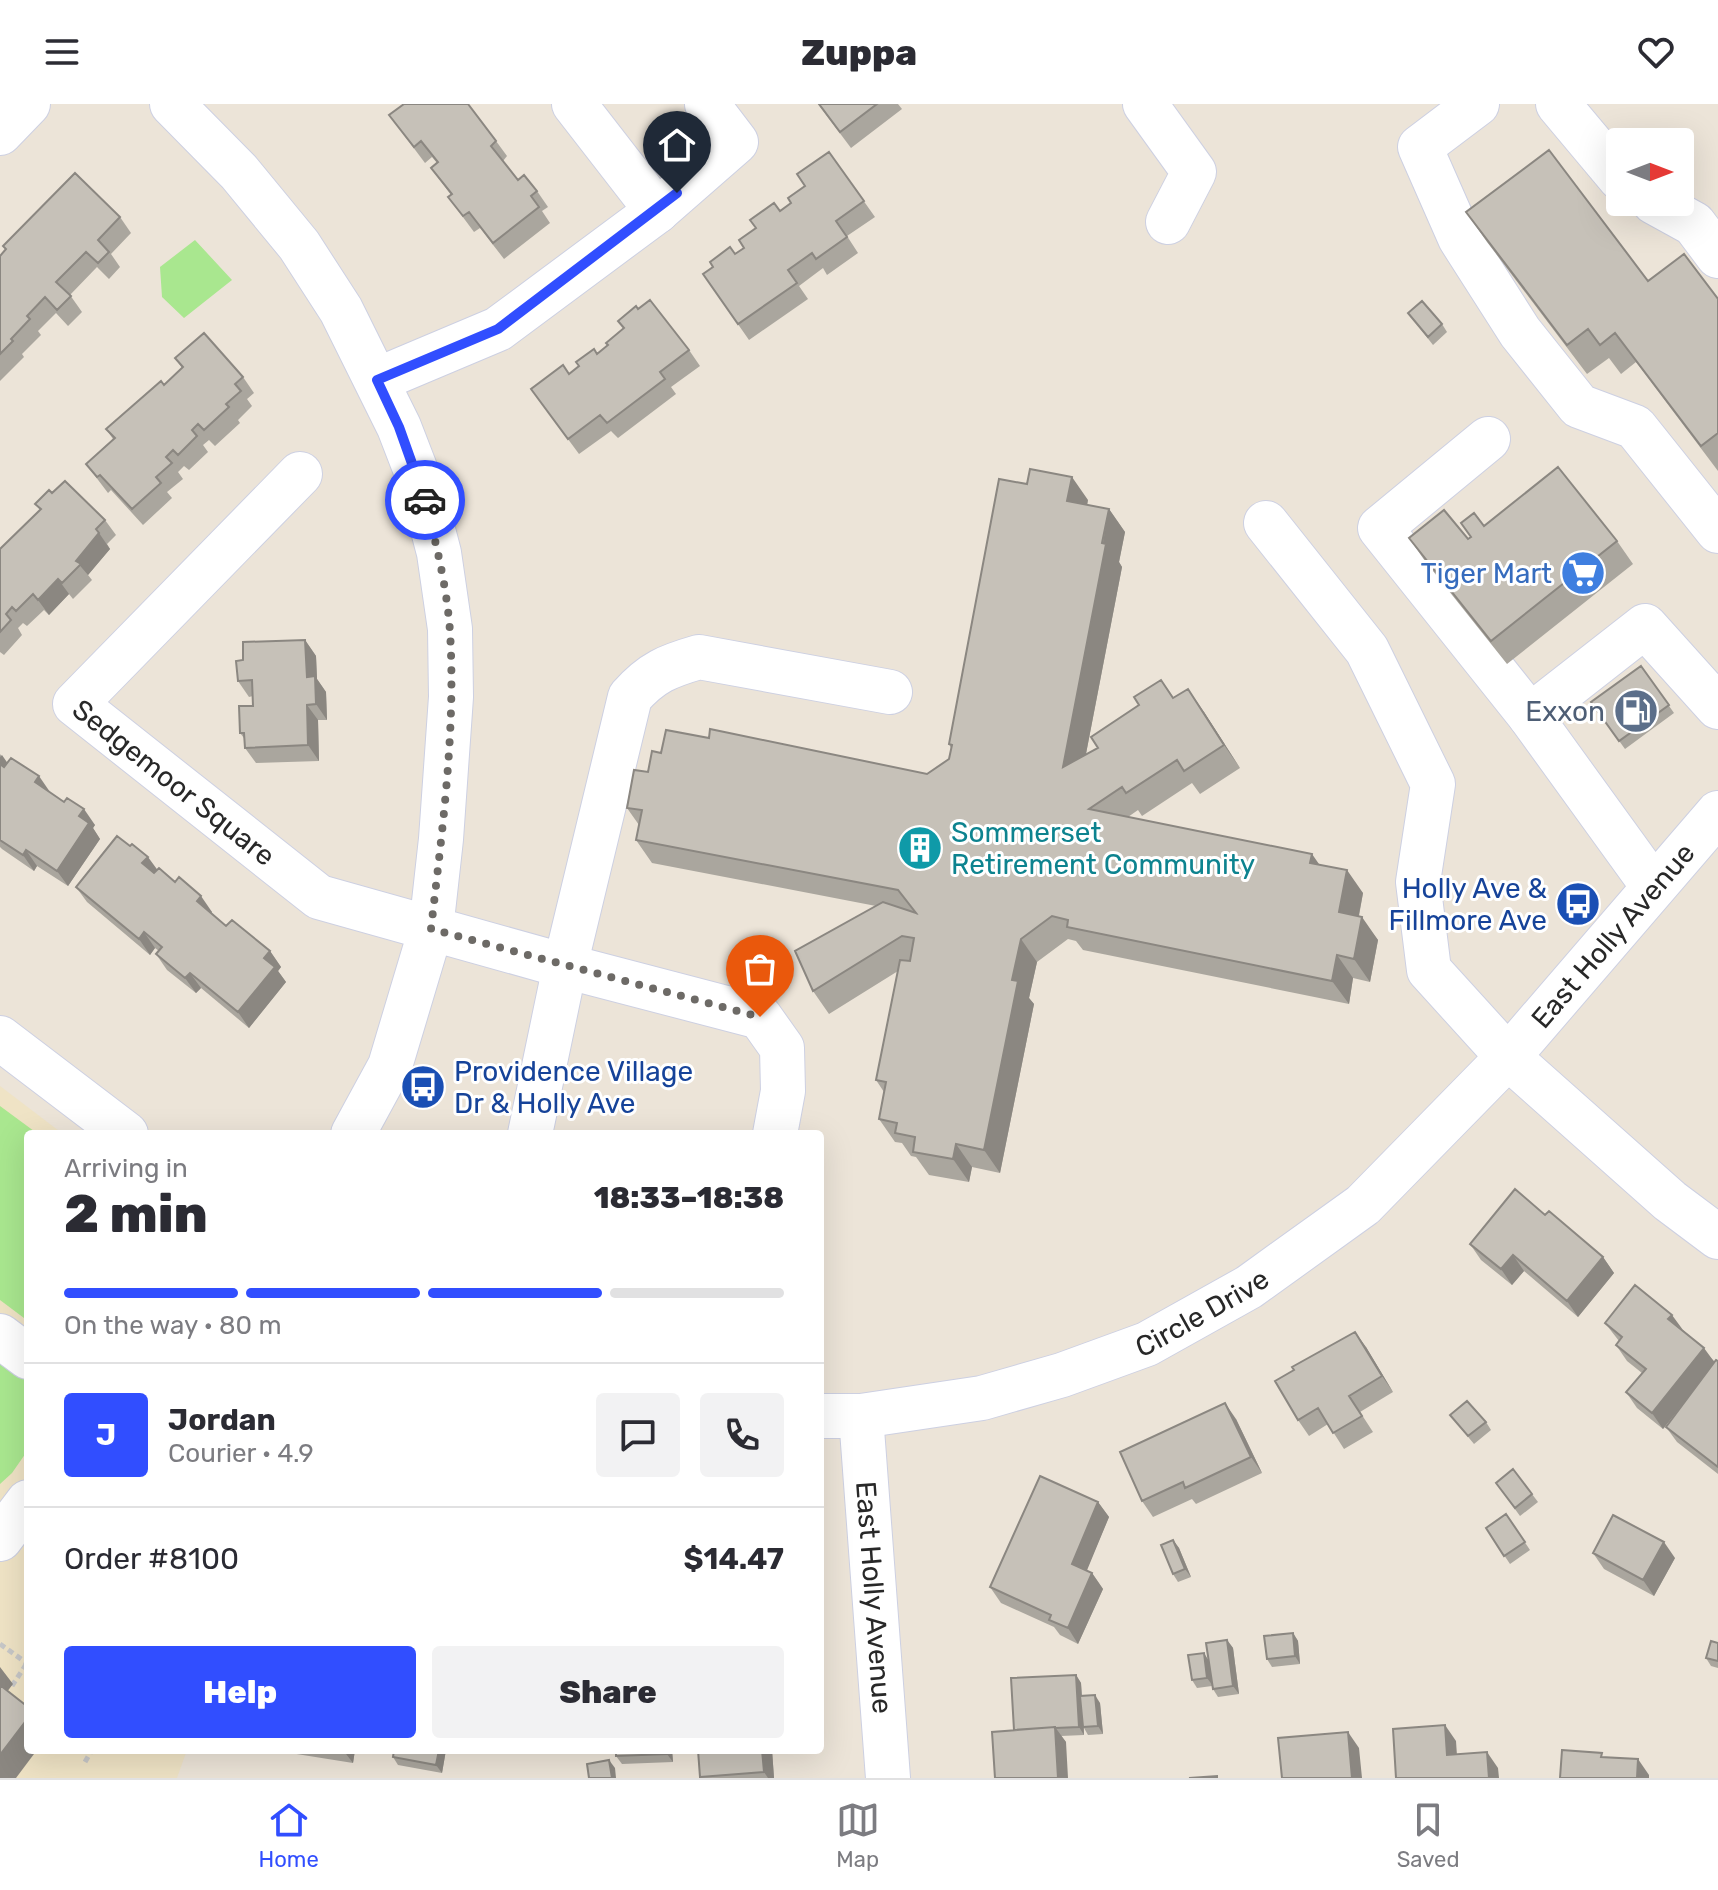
<!DOCTYPE html>
<html lang="en">
<head>
<meta charset="utf-8">
<style>
	:root { --surface:#fff; --page:#f2f2f3; --text:#2b2b33; --muted:#7c7c81; --line:#e1e1e2; --accent:#314eff }
	body { margin:0; font-family:Rubik,sans-serif; background:var(--page); color:var(--text); height:100vh; display:flex; flex-direction:column; font-size:30px; white-space:nowrap }
	* { box-sizing:border-box; margin:0 }
	p { font-size:26px; color:var(--muted) }
	.icon { flex:none; width:44px; height:44px; fill:none; stroke:currentColor; stroke-width:2; stroke-linecap:round; stroke-linejoin:round }
	.map { position:relative; flex:1; overflow:hidden }
	.sheet { position:absolute; left:24px; top:1026px; width:800px; height:624px; display:flex; flex-direction:column; background:var(--surface); border-radius:8px; box-shadow:0 8px 32px #0002 }
	.sheet>* { flex:none }
	.needle { width:52px; rotate:90deg }
	.fabs { position:absolute; left:1606px; top:24px; display:grid; gap:16px }
	.fabs a { display:grid; place-items:center; width:88px; height:88px; border-radius:8px; background:var(--surface); box-shadow:0 8px 32px #0002; font-size:40px }
	.pin { position:absolute; display:grid; place-items:center; width:68px; height:68px; color:#fff; margin:-82px -34px; border-radius:50% 50% 50% 0; rotate:-45deg; box-shadow:0 0 8px #0007 }
	.pin .icon { rotate:45deg }
	.courier { position:absolute; display:grid; place-items:center; width:80px; height:80px; margin:-40px; border:6px solid #314eff; border-radius:50%; background:#fff; color:#222; box-shadow:0 2px 10px #0007 }
	.head em { font-style:normal; font-weight:800 }
	.head div { display:flex; flex-direction:column-reverse }
	.head { display:flex; align-items:center; justify-content:space-between; height:136px; padding:0 40px }
	h1 { font-size:52px; font-weight:800; line-height:60px }
	.bar { display:grid; grid-template-columns:repeat(4,1fr); gap:12px 8px; align-content:center; height:96px; padding:0 40px }
	.bar i { height:10px; border-radius:6px; background:var(--line) }
	.bar .active { background:var(--accent) }
	.bar p { grid-column:span 4 }
	.line { display:flex; align-items:center; gap:20px; padding:0 40px; border-top:2px solid var(--line) }
	.line div { flex:1 }
	.round { display:grid; place-items:center; flex:none; width:84px; height:84px; border-radius:8px; background:var(--page) }
	.cta { display:flex; gap:16px; margin-top:auto; padding:16px 40px }
	.cta a { flex:1; height:92px; border-radius:8px; background:var(--accent); color:#fff; font-size:32px; font-weight:800; line-height:92px; text-align:center }
	.cta a+a { background:var(--page); color:var(--text) }
	header { display:flex; justify-content:space-between; align-items:center; height:104px; padding:0 40px; background:var(--surface); font-size:36px; font-weight:800 }
	.tab-bar { display:flex; justify-content:space-around; align-items:center; height:112px; border-top:2px solid var(--line); background:var(--surface); font-size:22px; color:var(--muted) }
	.tab-bar a { display:grid; justify-items:center; gap:4px }
	.tab-bar .active { color:var(--accent) }
	.map>svg:first-child { display:block }
</style>
</head>
<body>
<header><svg class="icon" aria-label="menu" viewBox="0 0 24 24"><path d="M4 6h16M4 12h16M4 18h16"/></svg>Zuppa<svg class="icon" aria-label="heart" viewBox="0 0 24 24"><path d="M12 20l-8-8c-3-5 5-10 8-4 3-6 11-1 8 4z"/></svg></header>
<div class="map">
<svg width="1718" height="1674" viewBox="0 0 1718 1674">
	<rect width="100%" height="100%" fill="#ece4d8"/>
	<path fill="#efe3c5" d="M0 982 63 1030H28V1646H187L177 1674H0Z"/>
	<path fill="#a9e78f" d="M195 136 232 176 184 214 162 193 160 163Z
		M0 1002 38 1030H28V1217L0 1196Z
		M0 1255 28 1271V1346L12 1369 0 1380Z"/>
	<g fill="none" stroke-linecap="round" stroke-linejoin="round">
		<g stroke="#cdd0e2" stroke-width="46">
			<g id="minor">
				<path d="M172 0 239 68 299 141 341 206 399 323 421 380 439 449 450 525 451 593 441 735 431 825 390 962 353 1030"/>
				<path d="M574 0 657 107"/>
				<path d="M1145 0 1194 68 1168 118"/>
				<path d="M1477 0 1420 43 1460 134 1520 228 1579 302 1635 323 1718 427"/>
				<path d="M1558 0 1620 74"/>
				<path d="M0 29 28 0"/>
				<path d="M1654 98 1694 120 1718 152"/>
				<path d="M377 276 498 225 657 107 736 38 707 0"/>
				<path d="M1488 335 1380 424 1530 612 1645 522 1718 603"/>
				<path id="s1" d="M300 370 75 600 319 793 565 862 760 913 782 944 783 987 775 1030"/>
				<path d="M1266 419 1367 546 1433 680 1418 778 1429 866 1508 953 1670 1097 1718 1133"/>
				<path d="M1530 612 1653 782"/>
				<path d="M0 934 126 1030"/>
				<path d="M530 1030 565 862 630 593C652 568 668 562 699 553L890 588"/>
				<path d="M0 1232 28 1253"/>
				<path id="s2" d="M820 1312H861L982 1294 1062 1271 1147 1240 1249 1183 1363 1101 1508 953 1718 709"/>
				<path id="s3" d="M861 1312 888 1674"/>
				<path d="M0 1435 28 1398"/>
			</g>
		</g>
		<path stroke="#c7c7c7" stroke-width="5" stroke-dasharray="6 4" stroke-linecap="butt" d="M0 1540 28 1560
			M12 1582 27 1559
			M85 1658 92 1646"/>
		<use href="#minor" stroke="#fff" stroke-width="44"/>
	</g>
	<path fill="#aaa69e" d="M818 0H898L902 5 851 44Z
		M389 11 496 37 507 52 503 57 518 76 537 87 548 103 542 107 550 119 504 155 480 124 474 128 448 93 451 91 431 64 437 59 432 53 425 59Z
		M829 48 875 113 847 132 858 149 827 171 823 164 799 182 808 195 749 236 703 170 744 144 780 107 791 99Z
		M1466 108 1648 177 1718 195V367L1636 258 1621 270 1609 254 1587 270 1487 138Z
		M120 113 131 129 111 150 120 163 109 175 97 163 70 191 82 208 68 222 56 209 38 227 41 231 22 250 24 253 0 277V152L6 146 3 142Z
		M638 205 689 246 700 262 671 283 676 290 618 334 611 327 579 350 531 285 569 270 597 250 608 241 624 225 618 217Z
		M1408 209 1442 220 1447 228 1433 241Z
		M175 254 243 273 254 289 247 295 252 302 238 316 240 319 215 342 209 336 203 341 208 348 189 366 184 362 178 368 183 375 167 388 172 394 143 421 111 386 108 389 86 360 113 335 106 325 164 281 182 264Z
		M52 389 105 416 116 431 107 440 110 445 88 471 92 476 73 495 69 490 49 511 44 506 27 522 23 519 18 524 22 531 4 551 0 548V445L40 406 35 400Z
		M1088 396 1087 401 1109 405 1125 428 1119 458 1122 463 1086 650 1098 644 1139 601 1161 576 1174 594 1204 608 1240 664 1200 690 1192 679 1142 712 1138 706 1128 713 1319 761 1363 789 1359 812 1378 836 1370 878 1353 874 1349 900 1083 846 1076 837 1068 835 1037 858 1029 894 1034 900 1000 1069 972 1063 969 1078 929 1071 916 1053 911 1052 902 1039 895 1038 879 1015 884 988 876 976 898 867 829 910 813 887 876 802 652 759 636 736 639 721 627 704 661 649 927 670 949 655 951 644 949 640Z
		M1484 422 1617 437 1633 460 1507 560 1425 457 1409 434 1468 435Z
		M305 536 316 552 317 575 326 588 327 616H318L319 657 256 659 245 644 244 634 240 629 253 602V592L249 593 238 577 243 556Z
		M1641 562 1674 609 1625 645 1591 598Z
		M0 650 7 659 95 721 93 724 100 735 68 782 37 762 34 767 2 745 0 743Z
		M157 766 212 808 211 809 226 822 270 847 281 863 278 867 286 878 249 924 201 884 196 889 167 866 156 850 159 847 155 844 150 851 87 798 76 783Z
		M1545 1111 1603 1153 1614 1169 1578 1213 1524 1167 1512 1181 1481 1156 1470 1140Z
		M1605 1219 1683 1226 1715 1258 1718 1257V1370L1677 1338 1666 1323 1676 1309 1663 1325 1637 1304 1626 1288 1642 1269 1627 1257 1616 1241 1619 1237Z
		M1366 1243 1393 1288 1360 1308 1373 1328 1344 1345 1328 1320 1309 1332 1298 1316Z
		M1450 1311 1486 1318 1491 1326 1474 1340Z
		M1236 1315 1262 1369 1196 1400 1192 1395 1153 1413 1142 1397Z
		M1513 1365 1538 1398 1520 1412 1496 1379Z
		M1098 1398 1109 1413 1086 1467 1092 1469 1103 1485 1078 1540 1060 1531 1054 1523 1001 1499 990 1483Z
		M1506 1410 1530 1446 1510 1460 1486 1424Z
		M1173 1436 1179 1444 1191 1473 1178 1478 1173 1470Z
		M1593 1449 1675 1454 1654 1492 1604 1465Z
		M1293 1529 1298 1537 1300 1560 1272 1563 1267 1555Z
		M1227 1536 1233 1544 1239 1590 1218 1593 1213 1585 1212 1582 1197 1584 1192 1576 1208 1555Z
		M1718 1539V1564L1711 1562 1706 1554Z
		M1076 1571 1081 1579 1082 1592 1100 1599 1103 1630 1088 1631 1084 1624V1631L1061 1632 1066 1638 1014 1626Z
		M283 1646H355L353 1659 284 1648Z
		M446 1646 442 1669 398 1661 393 1653Z
		M672 1646 673 1658 622 1660 616 1652Z
		M698 1646H772L774 1674H700Z"/>
	<path fill="#8b8781" d="M1072 373 1088 396 1083 420 1067 397Z
		M1109 405 1125 428 1119 458 1122 463 1079 686 1063 663Z
		M99 429 110 445 88 471 76 457Z
		M58 475 69 490 49 511 38 496Z
		M305 536 316 552 317 575 326 588 327 616 316 600 307 573Z
		M1188 585 1204 608 1240 664 1224 641Z
		M307 601 318 616 319 657 308 641Z
		M2 651 13 667 0 663V653Z
		M39 672 50 688 35 678Z
		M84 705 95 721 93 724 100 735 68 782 57 767 79 712Z
		M26 746 37 762 34 767 23 751Z
		M1312 750 1328 773 1310 759Z
		M148 753 159 768 153 775 142 759Z
		M1347 766 1363 789 1355 831 1339 808Z
		M201 792 212 808 208 813 197 797Z
		M1362 813 1378 836 1370 878 1354 855Z
		M144 828 155 844 150 851 139 835Z
		M1021 835 1037 858 1029 894 1034 900 1000 1069 984 1046 1012 876Z
		M270 847 281 863 278 867 286 878 249 924 238 908 264 854Z
		M1337 851 1353 874 1349 900 1332 877Z
		M190 869 201 884 196 889 185 874Z
		M956 1040 972 1063 969 1078 953 1055Z
		M1513 1151 1524 1167 1512 1181 1501 1165Z
		M1603 1153 1614 1169 1578 1213 1567 1197Z
		M1672 1211 1683 1226 1668 1215Z
		M1355 1228 1366 1243 1393 1288 1382 1272Z
		M1704 1244 1715 1259 1663 1325 1652 1309Z
		M1225 1299 1236 1315 1262 1369 1251 1353Z
		M1098 1398 1109 1413 1083 1476 1072 1460Z
		M1173 1436 1179 1444 1191 1473 1185 1465Z
		M1664 1438 1675 1454 1654 1492 1643 1476Z
		M1092 1469 1103 1485 1078 1540 1068 1524Z
		M1293 1529 1298 1537 1300 1560 1295 1552Z
		M1227 1536 1233 1544 1239 1590 1233 1582Z
		M1204 1549 1209 1557 1213 1582 1207 1574Z
		M0 1563 13 1580 3 1593 0 1589Z
		M1076 1571 1081 1579 1084 1631 1079 1623Z
		M1095 1591 1100 1599 1103 1630 1098 1622Z
		M28 1614V1646H37L16 1674H0V1651Z
		M1445 1621 1456 1637 1458 1667 1447 1651Z
		M1055 1623 1066 1638 1068 1674H1058Z
		M1348 1628 1359 1644 1362 1674H1352Z
		M343 1646H355L353 1659Z
		M439 1646H446L442 1669 436 1661Z
		M667 1646H672L673 1658 667 1650Z
		M762 1646H772L774 1674H768L764 1668Z
		M1487 1648 1498 1664 1499 1674H1489Z
		M1638 1655 1649 1671V1674H1637Z
		M609 1656 615 1664 616 1674H612Z"/>
	<path fill="#c6c1b8" stroke="#8b8781" stroke-width="2" d="M404 0H468L496 37 491 42 518 76 524 71 537 87 531 92 539 103 493 139 469 108 463 112 448 93 452 90 431 64 438 58 421 37 414 43 389 11Z
		M819 0H877L840 28Z
		M1549 46 1648 177 1684 150 1718 195V329L1701 342 1615 229 1600 241 1588 225 1567 241 1466 108Z
		M829 48 864 97 836 117 847 133 816 155 812 149 788 166 797 179 738 220 703 170 713 163 710 158 730 143 735 150 744 144 739 136 756 124 750 116 774 99 780 107 791 99 788 94 805 82 797 70Z
		M75 69 120 113 98 136 109 148 98 159 86 148 56 178 71 192 57 206 45 193 27 212 30 215 11 235 13 237 0 250V152L6 145 3 142Z
		M650 196 689 246 660 268 665 275 607 319 600 311 568 335 531 285 563 261 569 270 579 262 576 258 594 245 597 250 608 241 606 239 624 224 618 217 636 202 638 205Z
		M1422 197 1442 220 1428 233 1408 209Z
		M204 229 243 273 235 280 241 287 226 300 229 303 204 326 198 320 192 326 197 332 178 351 173 346 166 353 172 359 156 373 161 379 132 405 100 371 97 373 86 360 115 334 106 325 161 277 164 281 183 263 175 254Z
		M1558 363 1617 437 1491 537 1409 434 1444 406 1468 435 1471 433 1461 419 1474 409 1484 422Z
		M1030 365 1072 373 1067 397 1109 405 1102 439 1106 440 1063 663 1098 644 1091 633 1139 601 1134 593 1161 576 1173 594 1188 585 1224 641 1184 667 1177 656 1126 689 1122 683 1089 705 1312 750 1310 759 1347 766 1339 808 1362 813 1354 855 1337 851 1332 877 1067 823 1068 816 1052 812 1021 835 1012 876 1018 877 984 1046 956 1040 953 1055 913 1048 915 1033 895 1029 897 1019 879 1015 886 978 876 976 900 856 910 857 914 834 902 832 813 887 795 847 883 798 916 809 898 786 636 736 642 706 627 704 634 666 648 668 652 647 661 649 666 626 709 634 710 625 927 670 949 655 952 641 949 640 999 375 1027 380Z
		M65 377 105 416 96 425 99 429 76 457 81 460 62 479 58 475 38 496 33 490 16 507 12 503 6 510 11 516 0 528V445L41 405 35 400 49 386 52 389Z
		M305 536 307 573 315 572 316 600 307 601 308 641 245 644 244 629H240L239 602H253L252 576 238 577 236 557 243 556V538Z
		M1641 562 1669 601 1619 637 1591 598Z
		M11 654 39 672 35 678 64 698 67 694 84 705 79 712 89 719 57 767 26 746 23 751 0 736V660L4 663Z
		M117 732 130 742 132 740 148 753 142 759 154 769 159 764 175 778 179 773 201 792 197 797 226 822 232 816 270 847 264 854 275 863 238 908 190 869 185 874 156 850 162 843 144 828 139 835 76 783Z
		M1515 1085 1545 1111 1549 1107 1603 1153 1567 1197 1513 1151 1501 1165 1470 1140Z
		M1635 1181 1672 1211 1668 1215 1704 1244 1652 1309 1626 1288 1646 1265 1616 1241 1622 1233 1605 1219Z
		M1355 1228 1382 1272 1349 1292 1362 1312 1333 1329 1318 1304 1298 1316 1275 1277 1294 1266 1292 1263Z
		M1716 1256 1718 1257V1363L1666 1323Z
		M1467 1297 1486 1318 1468 1332 1450 1311Z
		M1225 1299 1251 1353 1185 1384 1183 1378 1142 1397 1120 1348Z
		M1513 1365 1532 1390 1515 1404 1496 1379Z
		M1040 1372 1098 1398 1072 1460 1092 1469 1068 1524 1049 1516 1051 1511 990 1483Z
		M1506 1410 1525 1438 1504 1452 1486 1424Z
		M1613 1411 1664 1438 1643 1476 1593 1449Z
		M1173 1436 1185 1465 1173 1470 1161 1441Z
		M1293 1529 1295 1552 1267 1555 1264 1532Z
		M1227 1536 1233 1582 1213 1585 1206 1539Z
		M1711 1537 1718 1539V1557L1706 1554Z
		M1204 1549 1207 1574 1192 1576 1188 1551Z
		M1076 1571 1079 1623 1055 1624V1623L1014 1626 1011 1574Z
		M0 1581 28 1603V1614L0 1651Z
		M1095 1591 1098 1622 1083 1623 1080 1592Z
		M1445 1621 1447 1651 1487 1648 1489 1674H1396L1393 1625Z
		M1055 1623 1058 1674H995L992 1628Z
		M1348 1628 1352 1674H1282L1278 1634Z
		M394 1646H439L436 1661 393 1653Z
		M616 1646H667V1650L616 1652Z
		M698 1646H762L764 1668 700 1673Z
		M1562 1646 1602 1649 1601 1653 1638 1655 1637 1674H1560Z
		M609 1656 612 1674H589L587 1660Z
		M1217 1672V1674H1189Z"/>
	<g fill="none" stroke-linecap="round" stroke-linejoin="round">
		<path stroke="#6d6a66" stroke-width="8" stroke-dasharray="0 14.4" d="M425 396C436 439 447 483 450 528 456 626 442 727 431 825L760 913"/>
		<path stroke="#314eff" stroke-width="10" d="M425 396 399 323 377 276 498 225 677 89"/>
	</g>
	<defs>
		<g id="supermarket-disc" transform="scale(2.3)"><circle r="9.5" fill="#3f7fe0" stroke="#fff"/><path d="M-6-5.5h2.5l.6 2H6L4.5 2H-2.5L-4.4-4H-6ZM-1.5 3.2a1.3 1.3 0 1 0 .1 0ZM3 3.2a1.3 1.3 0 1 0 .1 0Z" fill="#fff"/></g>
		<g id="fuel-disc" transform="scale(2.3)"><circle r="9.5" fill="#5c6f8a" stroke="#fff"/><path d="M-5.5-6h7V0h2V4h1.3V-2.5L3-4.5l.8-.8L6-3V5H2.5V1h-1V6h-7ZM-4.2-4.7v3.2H.2V-4.7Z" fill="#fff"/></g>
		<g id="building-disc" transform="scale(2.3)"><circle r="9.5" fill="#0f9aa8" stroke="#fff"/><path d="M-4-6H4V6H1V3H-1V6H-4ZM-2.5-4.3h1.7v1.8h-1.7ZM.8-4.3h1.7v1.8H.8ZM-2.5-1h1.7V.8h-1.7ZM.8-1h1.7V.8H.8Z" fill="#fff"/></g>
		<g id="bus-disc" transform="scale(2.3)"><circle r="9.5" fill="#1a4fb4" stroke="#fff"/><path d="M-5-6H5V4H4V6H2V4H-2V6H-4V4H-5ZM-3.5-4V0h7V-4ZM-3.5 1.2v1.5H-2V1.2ZM2 1.2v1.5H3.5V1.2Z" fill="#fff"/></g>
	</defs>
	<g fill-rule="evenodd">
		<use href="#supermarket-disc" x="1583" y="469"/>
		<use href="#fuel-disc" x="1636" y="607"/>
		<use href="#building-disc" x="920" y="744"/>
		<use href="#bus-disc" x="1578" y="800"/>
		<use href="#bus-disc" x="423" y="983"/>
	</g>
	<g text-anchor="middle" stroke-width="6" stroke-linejoin="round" paint-order="stroke">
		<g font-size="28" fill="#366cbe" stroke="#fff" text-anchor="end">
			<text x="1552" y="479">Tiger Mart</text>
		</g>
		<g font-size="28" fill="#4e5e75" stroke="#fff" text-anchor="end">
			<text x="1605" y="617">Exxon</text>
		</g>
		<g font-size="28" fill="#282828" stroke="#fff">
			<text dy="10" stroke="none"><textPath href="#s1" startOffset="448">Sedgemoor Square</textPath></text>
			<text dy="10" stroke="none"><textPath href="#s2" startOffset="962">East Holly Avenue</textPath></text>
			<text dy="10" stroke="none"><textPath href="#s2" startOffset="400">Circle Drive</textPath></text>
			<text dy="10" stroke="none"><textPath href="#s3" startOffset="182">East Holly Avenue</textPath></text>
		</g>
		<g font-size="28" fill="#0d838f" stroke="#fff" text-anchor="start">
			<text x="951" y="738">Sommerset<tspan x="951" dy="32">Retirement Community</tspan></text>
		</g>
		<g font-size="28" fill="#164399" stroke="#fff" text-anchor="end">
			<text x="1547" y="794">Holly Ave &amp;<tspan x="1547" dy="32">Fillmore Ave</tspan></text>
			<text x="454" y="977" text-anchor="start">Providence Village<tspan x="454" dy="32">Dr &amp; Holly Ave</tspan></text>
		</g>
	</g>
</svg>
<div class="fabs">
<a><svg class="needle" viewBox="-14 -14 28 28"><path d="M0-13l5 13h-10z" fill="#e53935"/><path d="M0 13l5-13h-10z" fill="#7c7c81"/></svg></a>
</div>
<div class="pin" style="left:760px;top:913px;background:#ea580c"><svg class="icon" aria-label="bag" viewBox="0 0 24 24"><path d="M5 8h14l-1 12H6zM9 8a3 3 0 0 1 6 0"/></svg></div>
<div class="pin" style="left:677px;top:89px;background:#1f2937"><svg class="icon" aria-label="home" viewBox="0 0 24 24"><path d="M3 11l9-7 9 7M6 9v11h12V9"/></svg></div>
<div class="courier" style="left:425px;top:396px"><svg class="icon" aria-label="car" viewBox="0 0 24 24"><path d="M5 17H2v-5l4-1 3-4h7l3 4 3 1v5h-3M9 17h6M6 11h13"/><circle cx="7" cy="17" r="2"/><circle cx="17" cy="17" r="2"/></svg></div>
<section class="sheet">
<div class="head"><div><h1>2 min</h1><p>Arriving in</p></div><em>18:33–18:38</em></div>
<div class="bar"><i class="active"></i><i class="active"></i><i class="active"></i><i></i><p>On the way · 80 m</p></div>
<div class="line" style="height:144px"><b class="round" style="background:var(--accent);color:#fff">J</b><div><b>Jordan</b><p>Courier · 4.9</p></div><a class="round"><svg class="icon" aria-label="chat" viewBox="0 0 24 24"><path d="M4 5h16v11H9l-5 4z"/></svg></a><a class="round"><svg class="icon" aria-label="phone" viewBox="0 0 24 24"><path d="M5 4h4l2 5-3 2q2 4 5 5l2-3 5 2v4C11 20 4 13 5 4z"/></svg></a></div>
<div class="line" style="height:104px"><div>Order #8100</div><b>$14.47</b></div>
<div class="cta"><a>Help</a><a>Share</a></div>
</section>
</div>
<nav class="tab-bar">
<a class="active"><svg class="icon" aria-label="home" viewBox="0 0 24 24"><path d="M3 11l9-7 9 7M6 9v11h12V9"/></svg>Home</a>
<a><svg class="icon" aria-label="map" viewBox="0 0 24 24"><path d="M3 6l6-2 6 2 6-2v14l-6 2-6-2-6 2zM9 4v14M15 6v14"/></svg>Map</a>
<a><svg class="icon" aria-label="saved" viewBox="0 0 24 24"><path d="M7 4h10v16l-5-4-5 4z"/></svg>Saved</a>
</nav>
</body>
</html>
